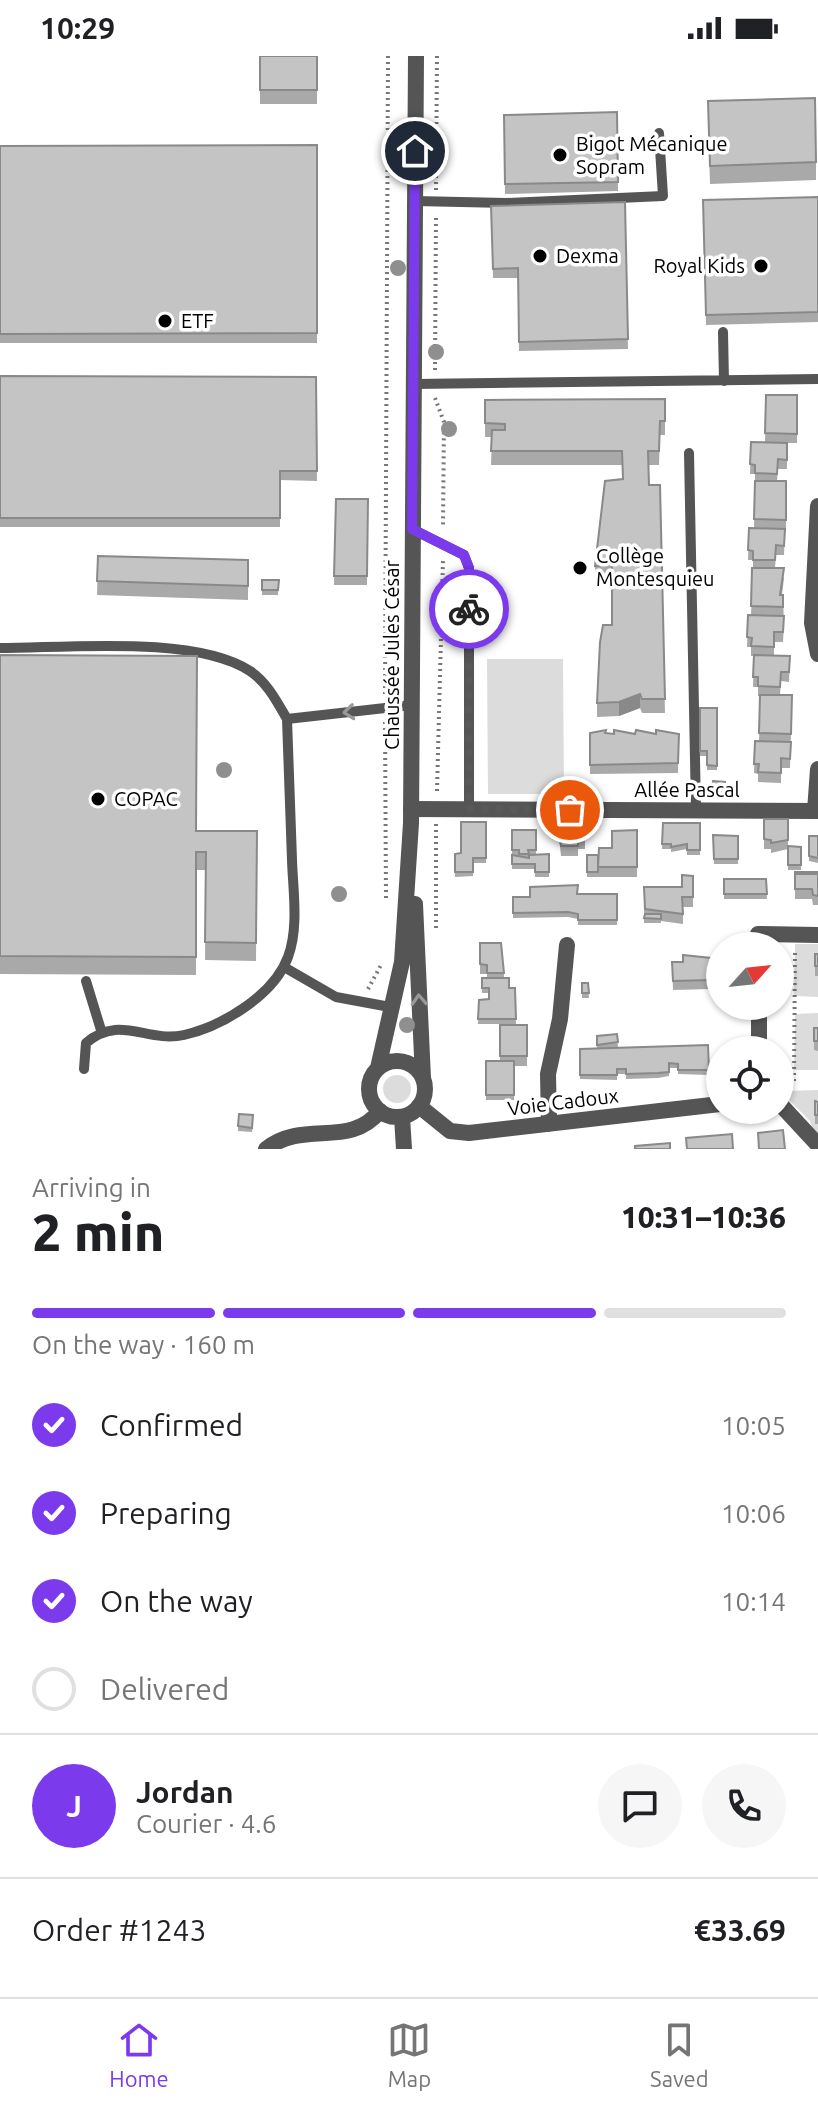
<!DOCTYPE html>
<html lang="en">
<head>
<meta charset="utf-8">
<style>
	:root { --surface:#fff; --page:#f6f6f6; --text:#202124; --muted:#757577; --line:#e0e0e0; --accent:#7c3aed }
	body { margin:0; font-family:Ubuntu,sans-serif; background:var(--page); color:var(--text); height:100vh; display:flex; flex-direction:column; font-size:30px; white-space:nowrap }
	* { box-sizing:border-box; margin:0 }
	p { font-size:26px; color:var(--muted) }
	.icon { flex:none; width:44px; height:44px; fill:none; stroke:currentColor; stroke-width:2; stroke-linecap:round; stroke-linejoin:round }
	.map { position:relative; height:1093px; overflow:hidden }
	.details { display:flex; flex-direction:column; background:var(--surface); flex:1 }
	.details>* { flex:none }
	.needle { width:52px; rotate:63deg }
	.fabs { position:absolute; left:706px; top:876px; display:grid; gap:16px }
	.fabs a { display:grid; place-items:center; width:88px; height:88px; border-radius:50%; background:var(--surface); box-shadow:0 2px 6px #0004; font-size:40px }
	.pin { position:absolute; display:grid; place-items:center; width:68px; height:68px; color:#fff; margin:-34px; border:4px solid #fff; border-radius:50%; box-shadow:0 2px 8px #0007 }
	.courier { position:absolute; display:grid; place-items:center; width:80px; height:80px; margin:-40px; border:6px solid #7c3aed; border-radius:50%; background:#fff; color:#222; box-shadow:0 2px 10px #0007 }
	.overview em { font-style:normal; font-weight:800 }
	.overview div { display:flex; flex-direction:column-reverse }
	.overview { display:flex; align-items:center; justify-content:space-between; height:136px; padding:0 32px }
	h1 { font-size:52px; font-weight:800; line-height:60px }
	.bar { display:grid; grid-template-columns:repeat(4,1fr); gap:12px 8px; align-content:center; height:96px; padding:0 32px }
	.bar i { height:10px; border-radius:6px; background:var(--line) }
	.bar .selected { background:var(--accent) }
	.bar p { grid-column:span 4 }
	.line { display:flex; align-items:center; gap:20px; padding:0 32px; border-top:2px solid var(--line) }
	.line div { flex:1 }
	.round { display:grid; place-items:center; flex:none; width:84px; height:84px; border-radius:42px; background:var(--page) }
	ol { padding:0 32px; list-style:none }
	li { display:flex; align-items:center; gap:24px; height:88px }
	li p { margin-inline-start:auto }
	li .icon { padding:8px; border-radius:50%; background:var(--accent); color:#fff; stroke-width:4 }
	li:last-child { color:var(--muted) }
	li i { width:44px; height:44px; border:4px solid var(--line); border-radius:50% }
	.status { display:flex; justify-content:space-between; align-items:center; height:56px; padding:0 40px; background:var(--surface); direction:ltr }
	.status svg { height:22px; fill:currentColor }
	.tabs { display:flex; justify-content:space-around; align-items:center; height:112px; border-top:2px solid var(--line); background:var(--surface); font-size:22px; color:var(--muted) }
	.tabs a { display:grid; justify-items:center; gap:4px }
	.tabs .selected { color:var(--accent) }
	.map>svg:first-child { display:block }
</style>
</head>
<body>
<div class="status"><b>10:29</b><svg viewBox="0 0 49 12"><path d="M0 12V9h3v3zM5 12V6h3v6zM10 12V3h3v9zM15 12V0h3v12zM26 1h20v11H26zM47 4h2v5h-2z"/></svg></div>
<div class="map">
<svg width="818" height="1093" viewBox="0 0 818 1093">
	<rect width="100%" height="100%" fill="#fff"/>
	<path fill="#dcdcdc" d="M487 603H563L564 738H488Z
		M795 888H818V941L794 940Z
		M818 957V1014H794L795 958Z
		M383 1033a14 14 0 1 1 28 0a14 14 0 1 1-28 0Z
		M818 1034V1077H814L810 1065 785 1040 787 1035Z"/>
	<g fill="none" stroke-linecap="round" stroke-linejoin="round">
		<path stroke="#777" stroke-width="4" stroke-dasharray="2 4" stroke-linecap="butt" d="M436 134 437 0
			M435 314 436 158
			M435 342 444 366 443 471
			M385 638 388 0
			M385 666 386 842
			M437 735 443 504
			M436 768V875
			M368 933 381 909
			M794 1025 795 897"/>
		<path stroke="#555" stroke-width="10" d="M415 145 506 147 663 140 659 77
			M723 276 724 325
			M414 328 818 323
			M689 397 696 754
			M412 473 464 499 469 512V753
			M0 592C66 592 195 579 250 615 267 626 277 646 287 663 289 710 290 757 292 804 293 835 299 871 288 901 274 939 223 970 184 979 146 987 120 958 86 987L84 1013
			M287 663 412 649
			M284 911 336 941 390 951
			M86 925 101 974"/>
		<path stroke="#555" stroke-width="16" d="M818 450 812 567 818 598
			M411 753 818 755
			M815 755 818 713
			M758 890V878L818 879
			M759 950V994
			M780 1048 818 1089
			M419 1050 450 1075 469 1077 720 1048
			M549 1068 548 1018 560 963 567 889
			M266 1093C305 1063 349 1093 380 1055"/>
		<path stroke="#555" stroke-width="16" d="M415 848 423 1022
			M369 1033a28 28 0 1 1 56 0a28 28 0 1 1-56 0Z
			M378 1012 402 906 411 767 416 0
			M402 1061 404 1093"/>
	</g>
	<g fill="#8f8f8f">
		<circle cx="398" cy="212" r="8"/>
		<circle cx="436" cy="296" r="8"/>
		<circle cx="449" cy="373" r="8"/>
		<circle cx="224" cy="714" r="8"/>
		<circle cx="339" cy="838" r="8"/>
		<circle cx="407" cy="969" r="8"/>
	</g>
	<path fill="#a9a9a9" d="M260 0H317V48H260Z
		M617 56 618 135 505 138 504 59Z
		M708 63 816 106V124L710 128Z
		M317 89V287H0V90Z
		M818 141V266L706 269 703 144Z
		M625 146 628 293 519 295 518 222H493L491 150Z
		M0 320 316 321 317 425 280 424V471H0Z
		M766 339H797V387H787V413H778L777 425H786V474H785L784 499H776L775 512 784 522 782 539H783L784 569 783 586H774V599L790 600 789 626 781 625 780 639H792L790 712H781V727L758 726V718L754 717 755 685 759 686 760 640H758V631H753L754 600H751V591H747L748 559H751L753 512V504H748L749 472H754L755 418H750L751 386H765Z
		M665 343V379H660L659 409H649V429H660L665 657H642L640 652 619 660 597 661V647L612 569V522L595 524V510L623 423 622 409H491L492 381H485V344Z
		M336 443H368L367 529H334Z
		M98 500 248 504V544L97 539Z
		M262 524H279L278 539H262Z
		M0 599 196 775H257L256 905 205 904 206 814H196V919L0 918Z
		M700 652H717V714H707V700H700Z
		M590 677 679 678 678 717 590 718Z
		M713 725 725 726V738L712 737Z
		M557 762H585V793H578V800H561Z
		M764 763H788V790L801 791V814H788V793L771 797V793H764Z
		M486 766V807H473V820L455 821V798L461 797Z
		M663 767H700V799H687V793L671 796V793H662Z
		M512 774H536V799L549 798V821H535V813H512Z
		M637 774V821H587V799H598L599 792H612Z
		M713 779 738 780V808H714Z
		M809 780H818V807L809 805Z
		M795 816H818V849H813L812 843H795Z
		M693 820V851H683V868L661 865V867H644V831H682Z
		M724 823H766L767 843H724Z
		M577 838H617V869H578V863L568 861 513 862V841Z
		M480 887 504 917V922L509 932H515L516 968H478L479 944 489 943V937H482V922H487V918H480Z
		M815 898H818V920H815Z
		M711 902V933L673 934 672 906H683Z
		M582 927H588L589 942H582Z
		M500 969H527V1010H514V1044H486V1005H500Z
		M814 972H818V995L814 994Z
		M617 978 618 992 709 1014V1019L678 1018V1012H669V1020L658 1022 626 1023V1018H617V1024L580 1023V993H597V980Z
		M815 1045 818 1046V1068H815Z
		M253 1059 252 1076 238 1075V1070Z"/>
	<path fill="#898989" d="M640 638V652L619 660V646Z"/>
	<path fill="#c4c4c4" stroke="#898989" stroke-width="2" d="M260 0H317V34H260Z
		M815 42 816 106 710 110 708 45Z
		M617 56 618 126 505 128 504 59Z
		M317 89V277L0 278V90Z
		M818 141V256L706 259 703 144Z
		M625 146 628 283 519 286 518 212 493 213 491 150Z
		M0 320 316 321 317 415H280V462H0Z
		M766 339H797V378L765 377Z
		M665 343V365H660L659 395H648L649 429H660L665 643H642L640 638 619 646 597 647 600 586 603 569H612V508L595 510 605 425 623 423 622 395H491L492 374H505V368L485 367V344Z
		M751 386 787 387V404L778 403 777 418 755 417V409L750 408Z
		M755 425H786V464L754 463Z
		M336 443H368L367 520H334Z
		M749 472 785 473 784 490 776 489 775 504H753V495L748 494Z
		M98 500 248 504V530L97 525Z
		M752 512H784L780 539H783V551L751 550Z
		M262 524H279L278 534H262Z
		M748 559 784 560 783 576H774V591L751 590 752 582 747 581Z
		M0 599 197 600 196 775H257L256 887 205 886 206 796H196V901L0 900Z
		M754 599 790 600 789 616H781L780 631 758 630V621H753Z
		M760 639H792L791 678 759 677Z
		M700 652H717V710L707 709V695H700Z
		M606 674 605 677 614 678V674L635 678 636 674 656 678V674L679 678 678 707 590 709V677Z
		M755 685 791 686 790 703 781 702V717L758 716 759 708H754Z
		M713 725 725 726V733L712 732Z
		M557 762H585V783H578V790H561Z
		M764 763H788V784L771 787V784L764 783Z
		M461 766H486V802H473V816H455V798L461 797Z
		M663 767H700V794H687V788L671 791V788H662Z
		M512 774H536V794H528L529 798H519V794H512Z
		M637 774V811H598L599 792H612V775Z
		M713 779 738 780V803H714Z
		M809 780H818V802L809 800Z
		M788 790 801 791V809H788Z
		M549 798V816H535V808H512V799L529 802V799Z
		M587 799H598V816H587Z
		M795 816H818V818H795Z
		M795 818H818V840L813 839 812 833H795Z
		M682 819 693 820V841H682L683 858 645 853 644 831H682Z
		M724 823H766L767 838H724Z
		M578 829 577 838H617V864H578V858L568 856 513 857V841H530V831Z
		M645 858H661V863L644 862Z
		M480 887H501L504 917H487V909L480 908Z
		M815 898H818V910H815Z
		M683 899 711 902V924L673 925 672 906H683Z
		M482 922H509V932H515L516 963H478L479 944 489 943V932H482Z
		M582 927H588L589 937H582Z
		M500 969H527V1000H500Z
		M814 972H818V985H814Z
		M617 978 618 986 597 989V980Z
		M708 989 709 1014H678V1008L669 1007V1016L658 1017 626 1018V1013H617V1019H580V993Z
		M486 1005H514V1039H486Z
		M815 1045 818 1046V1059H815Z
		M239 1058 253 1059 252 1072 238 1070Z
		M783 1074 785 1093H759L758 1077Z
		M732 1078 733 1093H687L686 1082Z
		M670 1087V1093H635V1090Z"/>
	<defs><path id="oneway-chevron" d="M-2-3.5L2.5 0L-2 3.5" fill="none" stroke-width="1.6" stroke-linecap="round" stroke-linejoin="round" transform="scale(2)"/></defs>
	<g stroke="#999">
		<use href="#oneway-chevron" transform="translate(349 656) rotate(174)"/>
		<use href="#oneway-chevron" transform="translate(419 944) rotate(-93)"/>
	</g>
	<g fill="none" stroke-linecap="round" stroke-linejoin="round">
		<path stroke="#595959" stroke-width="8" stroke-dasharray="0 14.4" d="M469 553V753L570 754"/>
		<path stroke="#7c3aed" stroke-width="10" d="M415 95 412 473 464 499 469 512V553"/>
	</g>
	<g fill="#000" stroke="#fff" stroke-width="3">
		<circle cx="560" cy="99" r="8"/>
		<circle cx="540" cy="200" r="8"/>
		<circle cx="761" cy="210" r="8"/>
		<circle cx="165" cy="265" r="8"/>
		<circle cx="580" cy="512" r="8"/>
		<circle cx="98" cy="743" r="8"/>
	</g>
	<g text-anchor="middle" stroke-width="7" stroke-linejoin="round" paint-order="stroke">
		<g font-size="20" fill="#000" stroke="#fff" text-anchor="start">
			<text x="576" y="95">Bigot Mécanique<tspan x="576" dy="23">Sopram</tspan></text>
			<text x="556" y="207">Dexma</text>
			<text x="745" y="217" text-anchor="end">Royal Kids</text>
			<text x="181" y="272">ETF</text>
			<text x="596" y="507">Collège<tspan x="596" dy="23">Montesquieu</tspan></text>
			<text x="114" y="750">COPAC</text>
		</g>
		<g font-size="20" fill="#000" stroke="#fff">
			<text transform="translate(392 599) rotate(-90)" y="7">Chaussée Jules César</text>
			<text x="687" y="741">Allée Pascal</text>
			<text transform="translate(563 1046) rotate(-7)" y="7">Voie Cadoux</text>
		</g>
	</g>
</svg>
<div class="fabs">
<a><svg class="needle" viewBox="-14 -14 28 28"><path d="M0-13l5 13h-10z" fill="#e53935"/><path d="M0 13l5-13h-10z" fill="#757577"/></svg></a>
<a><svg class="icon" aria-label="locate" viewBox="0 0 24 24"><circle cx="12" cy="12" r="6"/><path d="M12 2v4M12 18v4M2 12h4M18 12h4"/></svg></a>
</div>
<div class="pin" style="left:570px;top:754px;background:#ea580c"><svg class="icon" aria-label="bag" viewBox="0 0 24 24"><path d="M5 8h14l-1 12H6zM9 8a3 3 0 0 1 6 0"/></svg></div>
<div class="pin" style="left:415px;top:95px;background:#1f2937"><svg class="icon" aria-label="home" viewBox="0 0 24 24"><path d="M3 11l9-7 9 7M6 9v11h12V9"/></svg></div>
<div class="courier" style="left:469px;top:553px"><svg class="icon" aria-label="bike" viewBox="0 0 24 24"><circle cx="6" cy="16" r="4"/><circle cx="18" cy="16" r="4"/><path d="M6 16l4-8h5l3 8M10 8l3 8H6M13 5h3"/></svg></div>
</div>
<section class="details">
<div class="overview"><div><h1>2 min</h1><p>Arriving in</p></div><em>10:31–10:36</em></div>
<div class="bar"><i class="selected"></i><i class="selected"></i><i class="selected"></i><i></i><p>On the way · 160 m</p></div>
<ol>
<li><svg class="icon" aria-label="check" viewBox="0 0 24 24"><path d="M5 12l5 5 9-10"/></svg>Confirmed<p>10:05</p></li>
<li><svg class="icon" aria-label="check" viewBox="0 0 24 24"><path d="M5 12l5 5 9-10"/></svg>Preparing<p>10:06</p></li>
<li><svg class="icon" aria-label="check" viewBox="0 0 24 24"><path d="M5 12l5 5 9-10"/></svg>On the way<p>10:14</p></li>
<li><i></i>Delivered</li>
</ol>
<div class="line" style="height:144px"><b class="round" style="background:var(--accent);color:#fff">J</b><div><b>Jordan</b><p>Courier · 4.6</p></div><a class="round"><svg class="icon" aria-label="chat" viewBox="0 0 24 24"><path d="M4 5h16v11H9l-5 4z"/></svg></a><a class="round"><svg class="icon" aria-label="phone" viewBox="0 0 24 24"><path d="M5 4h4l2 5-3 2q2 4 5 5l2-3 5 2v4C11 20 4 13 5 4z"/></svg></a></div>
<div class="line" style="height:104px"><div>Order #1243</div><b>€33.69</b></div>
</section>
<nav class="tabs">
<a class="selected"><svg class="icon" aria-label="home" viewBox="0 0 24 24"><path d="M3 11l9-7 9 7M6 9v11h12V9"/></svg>Home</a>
<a><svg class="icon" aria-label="map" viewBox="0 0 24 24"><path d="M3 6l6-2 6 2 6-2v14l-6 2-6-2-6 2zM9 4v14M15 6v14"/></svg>Map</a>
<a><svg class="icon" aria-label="saved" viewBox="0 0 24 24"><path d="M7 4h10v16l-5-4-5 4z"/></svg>Saved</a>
</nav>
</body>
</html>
